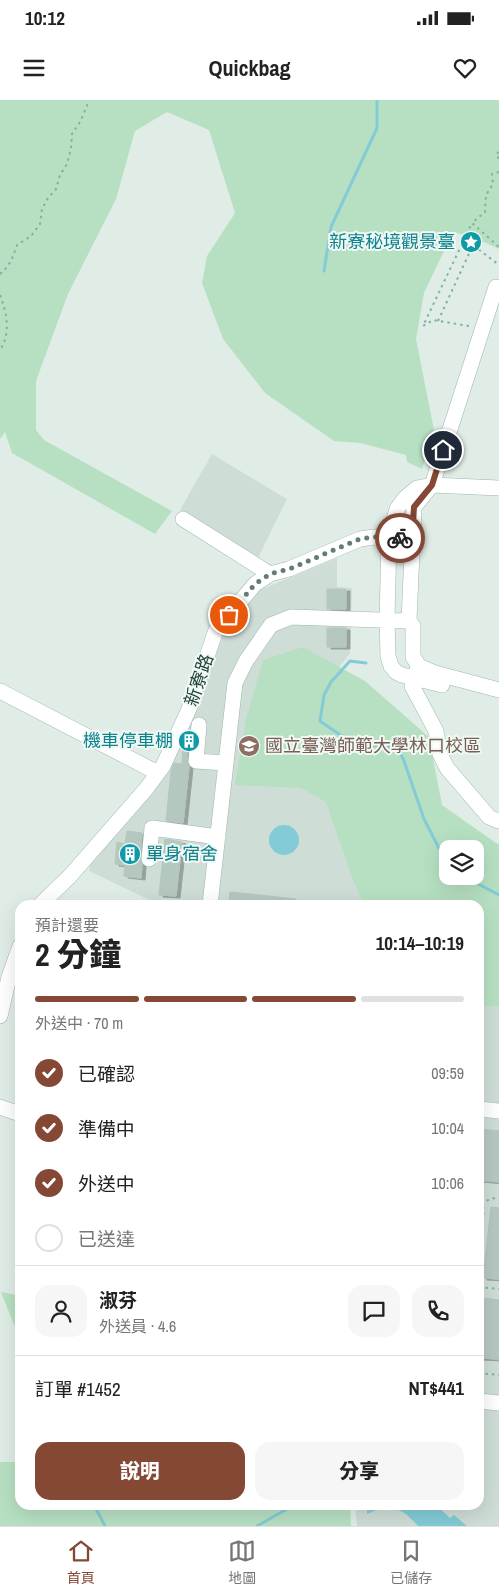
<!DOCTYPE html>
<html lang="zh-TW">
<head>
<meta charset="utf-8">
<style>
	:root { --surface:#fff; --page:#f6f6f6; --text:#222; --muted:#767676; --line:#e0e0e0; --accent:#854835 }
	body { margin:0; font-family:"Archivo Narrow","Noto Sans TC",sans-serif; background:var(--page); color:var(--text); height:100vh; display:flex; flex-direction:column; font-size:19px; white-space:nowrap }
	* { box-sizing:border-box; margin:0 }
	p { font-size:16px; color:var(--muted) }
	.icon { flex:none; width:28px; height:28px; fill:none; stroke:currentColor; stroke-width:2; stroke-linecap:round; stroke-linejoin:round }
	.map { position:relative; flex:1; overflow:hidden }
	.details { position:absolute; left:15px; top:800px; width:469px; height:610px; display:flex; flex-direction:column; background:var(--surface); border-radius:15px; box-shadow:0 5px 20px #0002 }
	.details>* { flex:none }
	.tools { position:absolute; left:439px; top:740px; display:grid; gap:10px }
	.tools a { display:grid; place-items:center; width:45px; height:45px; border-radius:10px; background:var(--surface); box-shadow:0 5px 20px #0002; font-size:25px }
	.pin { position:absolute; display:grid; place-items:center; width:42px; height:42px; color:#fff; margin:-21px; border:2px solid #fff; border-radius:50%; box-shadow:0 1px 5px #0007 }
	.courier { position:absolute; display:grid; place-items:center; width:50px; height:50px; margin:-25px; border:4px solid #854835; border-radius:50%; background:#fff; color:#222; box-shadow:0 1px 6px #0007 }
	.summary em { font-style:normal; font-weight:800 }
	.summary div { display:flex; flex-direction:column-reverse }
	.summary { display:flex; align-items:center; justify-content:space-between; height:85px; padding:0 20px }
	h1 { font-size:32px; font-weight:800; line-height:38px }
	.bar { display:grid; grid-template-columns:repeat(4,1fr); gap:8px 5px; align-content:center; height:60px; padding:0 20px }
	.bar i { height:6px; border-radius:4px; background:var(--line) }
	.bar .selected { background:var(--accent) }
	.bar p { grid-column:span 4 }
	.line { display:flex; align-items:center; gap:12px; padding:0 20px; border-top:1px solid var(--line) }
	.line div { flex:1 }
	.round { display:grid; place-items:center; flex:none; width:52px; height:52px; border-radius:15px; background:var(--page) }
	ol { padding:0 20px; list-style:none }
	li { display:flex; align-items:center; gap:15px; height:55px }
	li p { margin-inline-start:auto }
	li .icon { padding:5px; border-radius:50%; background:var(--accent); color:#fff; stroke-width:4 }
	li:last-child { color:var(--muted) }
	li i { width:28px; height:28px; border:2px solid var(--line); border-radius:50% }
	.cta { display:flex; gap:10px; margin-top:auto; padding:10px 20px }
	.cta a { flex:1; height:58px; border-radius:15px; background:var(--accent); color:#fff; font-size:20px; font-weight:800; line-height:58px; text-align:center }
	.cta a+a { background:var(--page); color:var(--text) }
	.status { display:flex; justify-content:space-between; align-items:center; height:35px; padding:0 25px; background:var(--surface); direction:ltr }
	.status svg { height:14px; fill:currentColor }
	header { display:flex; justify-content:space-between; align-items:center; height:65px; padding:0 20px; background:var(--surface); font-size:22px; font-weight:800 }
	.menu { display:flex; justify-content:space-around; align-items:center; height:70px; border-top:1px solid var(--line); background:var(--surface); font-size:14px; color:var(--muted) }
	.menu a { display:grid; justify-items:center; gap:2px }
	.menu .selected { color:var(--accent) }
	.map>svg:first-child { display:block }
</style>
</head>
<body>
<div class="status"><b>10:12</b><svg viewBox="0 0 49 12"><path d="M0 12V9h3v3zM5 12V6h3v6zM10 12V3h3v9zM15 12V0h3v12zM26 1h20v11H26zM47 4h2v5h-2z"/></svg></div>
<header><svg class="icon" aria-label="menu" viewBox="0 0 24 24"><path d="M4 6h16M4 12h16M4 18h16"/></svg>Quickbag<svg class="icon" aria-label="heart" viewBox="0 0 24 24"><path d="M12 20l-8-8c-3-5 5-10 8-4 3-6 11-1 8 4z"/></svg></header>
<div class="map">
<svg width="499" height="1426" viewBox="0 0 499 1426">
	<defs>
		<filter id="shadow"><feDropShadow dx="4" dy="2" stdDeviation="0" flood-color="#0004"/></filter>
	</defs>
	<rect width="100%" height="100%" fill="#e0ede7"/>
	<path fill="#ceddd6" d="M212 354 287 399 256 462 180 410Z
		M337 458V487L352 488 350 553 322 590 405 805H160L89 771 91 761 163 670 208 565 234 517 260 490Z
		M479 875 499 895V1426H357L355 1405H479Z"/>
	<path fill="#b7e0c2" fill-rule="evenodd" d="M0 0H499V149L473 137 453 132 424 193 416 239 434 330 422 369 407 362 406 355 360 343 334 341 265 293 223 239 202 183 207 156 235 113 209 30 167 12 135 31 116 99 68 194 36 281V330L44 340 172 411 155 434 12 353 5 332 0 339Z
		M303 547 365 581 429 637 442 705 496 743 499 744V906H479V805H364L353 780 326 702 301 688 235 685 246 619 263 560ZM448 749H475V776H448Z
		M1 1192 20 1196V1240Z
		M0 1362H20V1405H350L351 1426H0Z"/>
	<path fill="#83cbd7" d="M269 740a15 15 0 1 1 30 0a15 15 0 1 1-30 0Z
		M367 1405H436L450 1418 454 1415 467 1426H418C402 1407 389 1403 367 1414Z"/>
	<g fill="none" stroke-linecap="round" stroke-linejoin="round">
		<path stroke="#83cbd7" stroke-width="3" d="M324 171 331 127 377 28V0
			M366 563 350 561 331 582 324 595 320 621 352 643 398 648 404 661 424 719 448 766
			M463 776 499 795
			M94 1405 105 1426
			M257 1426 294 1405"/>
	</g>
	<path fill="#b5c8c0" stroke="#b2c7be" filter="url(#shadow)" d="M327 489H346V509H327Z
		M327 528H346V547H327Z
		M189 631 187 660 189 667 183 723 166 721 171 671 174 663 182 664 183 644Z
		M127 731 142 733 140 758 142 765 141 778 124 776 125 765 115 764 117 742 125 744Z
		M165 739 182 742 176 796 159 795Z
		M230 792 296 799V805H229Z
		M479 1029 499 1031V1082L479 1080Z
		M491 1107 499 1108V1179L483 1178Z
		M483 1198 499 1200V1259L479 1258V1241Z"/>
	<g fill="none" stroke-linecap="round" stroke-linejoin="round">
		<g stroke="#a2b5ae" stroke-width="16">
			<path id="minor" d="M499 188 496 187 432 385 414 407 409 521 413 526V557L419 566 435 573 499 590
				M183 419 270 474
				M417 570 412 586 436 631 440 654 447 668 489 717 498 721
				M442 585 402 575 396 572 391 566 388 556 387 520 389 438 397 409 405 398 417 388 432 385 499 388
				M0 591 158 673
				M199 625 196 661 226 663
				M149 759 152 728 218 737
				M40 805 70 776 146 689 163 666 189 609 216 530 255 484 270 474 289 469 360 439 374 437 412 439
				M210 805 235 583 246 561 271 525 291 517 409 521
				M0 916 9 877 20 846
				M0 1007 20 1014
				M479 1009 499 1011
				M479 1301 499 1303"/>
		</g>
		<path stroke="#7eb3a2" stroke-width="2" stroke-dasharray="2.5 4" stroke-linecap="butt" d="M499 52 496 54 499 59
			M499 72 492 74 493 84 486 95 485 112 472 123 499 147
			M0 174C10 166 13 157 17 145L31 136 40 124 42 109 48 98 56 89 60 75 67 64 71 49 72 34 80 22 87 6 88 0
			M0 195C7 213 11 234 0 250
			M438 221 473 145 499 165
			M469 226 433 220 423 226 472 123
			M479 1101 484 1109 479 1151
			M481 1104 492 1098 499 1099
			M479 1187 499 1189
			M479 1273 499 1275"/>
		<use href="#minor" stroke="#fff" stroke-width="15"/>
	</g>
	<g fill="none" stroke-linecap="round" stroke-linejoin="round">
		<path stroke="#637c74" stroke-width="5" stroke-dasharray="0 9" d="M229 515 255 484 270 474 289 469 360 439 374 437 400 438"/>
		<path stroke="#854835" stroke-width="6" d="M400 438 412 439 414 407 432 385 443 350"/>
	</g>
	<defs>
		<g id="sight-disc" transform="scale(1.125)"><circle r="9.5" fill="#0f9aa8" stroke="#f1f9f5"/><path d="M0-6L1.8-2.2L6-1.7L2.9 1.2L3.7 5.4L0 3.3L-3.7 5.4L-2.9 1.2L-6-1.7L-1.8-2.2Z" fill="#fff"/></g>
		<g id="building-disc" transform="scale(1.125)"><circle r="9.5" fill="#0f9aa8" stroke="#f1f9f5"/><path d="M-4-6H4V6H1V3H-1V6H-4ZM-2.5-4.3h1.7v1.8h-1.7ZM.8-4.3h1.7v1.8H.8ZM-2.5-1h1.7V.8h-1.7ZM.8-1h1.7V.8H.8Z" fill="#fff"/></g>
		<g id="university-disc" transform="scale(1.125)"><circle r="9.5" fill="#8d6e63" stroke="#f1f9f5"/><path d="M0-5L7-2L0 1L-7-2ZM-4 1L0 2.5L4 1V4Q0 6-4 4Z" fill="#fff"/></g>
	</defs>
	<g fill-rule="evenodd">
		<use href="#sight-disc" x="471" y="142"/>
		<use href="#building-disc" x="189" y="641"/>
		<use href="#university-disc" x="249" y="646"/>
		<use href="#building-disc" x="130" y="754"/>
	</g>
	<g text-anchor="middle" stroke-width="4" stroke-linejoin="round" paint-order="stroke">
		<g font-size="18" fill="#0d838f" stroke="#f1f9f5" text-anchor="end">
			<text x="455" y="148">新寮秘境觀景臺</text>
			<text x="173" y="647">機車停車棚</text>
			<text x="146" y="760" text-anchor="start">單身宿舍</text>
		</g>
		<g font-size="18" fill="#1f3f36" stroke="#f1f9f5">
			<text transform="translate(199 580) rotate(-71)" y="6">新寮路</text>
		</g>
		<g font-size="18" fill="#785e54" stroke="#f1f9f5" text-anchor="start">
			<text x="265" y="652">國立臺灣師範大學林口校區</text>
		</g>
	</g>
</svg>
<div class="tools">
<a><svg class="icon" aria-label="layers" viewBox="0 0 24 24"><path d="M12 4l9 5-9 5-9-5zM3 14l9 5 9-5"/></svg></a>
</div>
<div class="pin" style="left:229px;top:515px;background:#ea580c"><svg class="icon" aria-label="bag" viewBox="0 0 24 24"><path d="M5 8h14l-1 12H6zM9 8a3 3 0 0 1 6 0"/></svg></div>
<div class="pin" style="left:443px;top:350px;background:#1f2937"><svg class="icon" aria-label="home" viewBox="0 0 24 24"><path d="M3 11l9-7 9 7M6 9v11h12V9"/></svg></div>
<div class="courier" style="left:400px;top:438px"><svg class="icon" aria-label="bike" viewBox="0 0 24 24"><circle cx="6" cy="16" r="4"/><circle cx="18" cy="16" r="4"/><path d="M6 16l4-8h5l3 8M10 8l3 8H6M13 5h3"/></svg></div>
<section class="details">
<div class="summary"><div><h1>2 分鐘</h1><p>預計還要</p></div><em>10:14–10:19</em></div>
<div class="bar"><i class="selected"></i><i class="selected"></i><i class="selected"></i><i></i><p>外送中 · 70 m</p></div>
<ol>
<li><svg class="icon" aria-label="check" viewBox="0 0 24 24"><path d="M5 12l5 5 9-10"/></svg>已確認<p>09:59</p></li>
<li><svg class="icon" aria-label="check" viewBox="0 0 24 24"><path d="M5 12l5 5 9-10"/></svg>準備中<p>10:04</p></li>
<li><svg class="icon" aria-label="check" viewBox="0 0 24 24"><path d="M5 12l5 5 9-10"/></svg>外送中<p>10:06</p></li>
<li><i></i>已送達</li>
</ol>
<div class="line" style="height:90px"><a class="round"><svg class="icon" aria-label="person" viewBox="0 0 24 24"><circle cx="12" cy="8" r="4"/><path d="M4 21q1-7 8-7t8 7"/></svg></a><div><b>淑芬</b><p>外送員 · 4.6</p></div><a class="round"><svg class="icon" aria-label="chat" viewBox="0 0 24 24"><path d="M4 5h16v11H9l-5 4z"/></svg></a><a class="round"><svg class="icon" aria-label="phone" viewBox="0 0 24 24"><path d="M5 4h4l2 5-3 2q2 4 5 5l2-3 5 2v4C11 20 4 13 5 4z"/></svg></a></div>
<div class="line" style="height:65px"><div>訂單 #1452</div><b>NT$441</b></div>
<div class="cta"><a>說明</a><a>分享</a></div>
</section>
</div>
<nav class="menu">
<a class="selected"><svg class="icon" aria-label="home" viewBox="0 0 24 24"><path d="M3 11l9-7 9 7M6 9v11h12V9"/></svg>首頁</a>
<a><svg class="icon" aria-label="map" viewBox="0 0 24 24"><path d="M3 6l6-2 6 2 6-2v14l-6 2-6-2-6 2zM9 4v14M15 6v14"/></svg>地圖</a>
<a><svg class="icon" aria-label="saved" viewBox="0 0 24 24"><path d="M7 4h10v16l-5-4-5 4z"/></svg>已儲存</a>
</nav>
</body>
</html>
